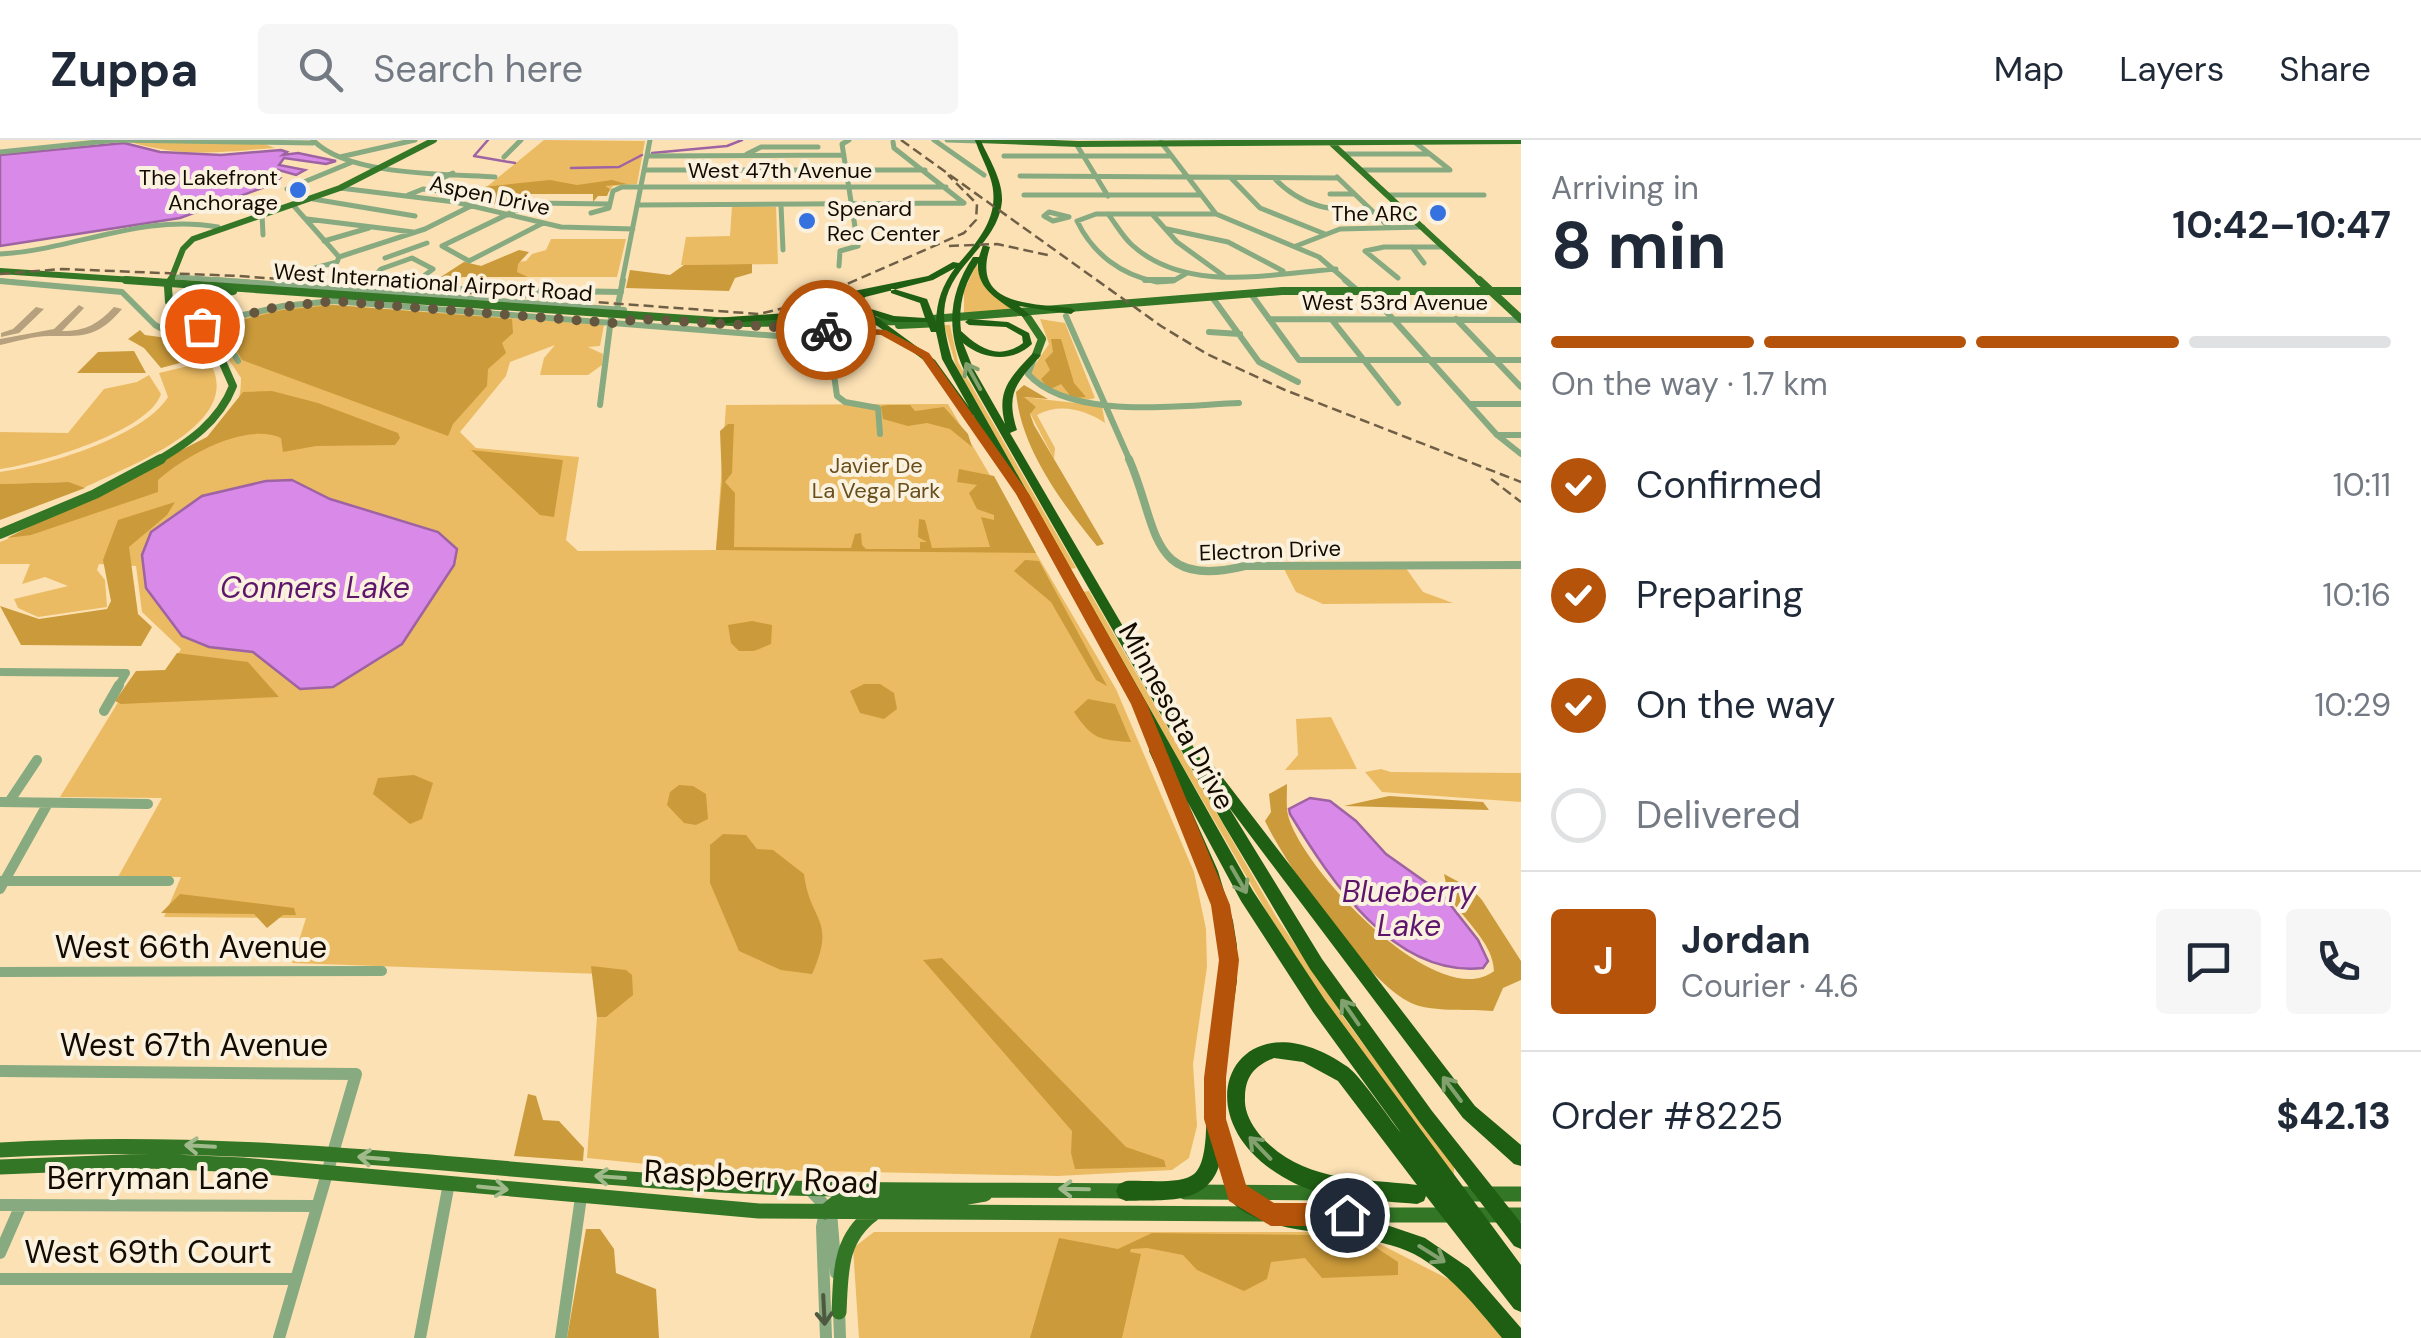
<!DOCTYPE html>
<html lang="en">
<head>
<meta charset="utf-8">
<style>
	:root { --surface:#fff; --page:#f6f6f7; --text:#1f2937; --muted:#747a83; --line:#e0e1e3; --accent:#b45309 }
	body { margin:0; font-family:"DM Sans",sans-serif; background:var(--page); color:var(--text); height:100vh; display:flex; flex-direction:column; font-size:38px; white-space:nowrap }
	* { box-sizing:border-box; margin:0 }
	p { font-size:32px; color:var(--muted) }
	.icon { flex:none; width:55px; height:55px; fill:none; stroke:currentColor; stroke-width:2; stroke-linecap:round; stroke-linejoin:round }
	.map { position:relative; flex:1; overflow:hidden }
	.panel { display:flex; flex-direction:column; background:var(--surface); width:900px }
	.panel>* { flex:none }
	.pin { position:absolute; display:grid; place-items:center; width:85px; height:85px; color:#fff; margin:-42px; border:5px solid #fff; border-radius:50%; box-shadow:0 2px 10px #0007 }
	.courier { position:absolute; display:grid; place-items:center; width:100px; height:100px; margin:-50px; border:8px solid #b45309; border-radius:50%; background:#fff; color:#222; box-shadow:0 2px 12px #0007 }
	.headline em { font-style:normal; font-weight:700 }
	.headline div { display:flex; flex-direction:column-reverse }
	.headline { display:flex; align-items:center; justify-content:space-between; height:170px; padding:0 30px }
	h1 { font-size:65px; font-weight:700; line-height:75px }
	.bar { display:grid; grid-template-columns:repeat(4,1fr); gap:15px 10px; align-content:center; height:120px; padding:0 30px }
	.bar i { height:12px; border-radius:8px; background:var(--line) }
	.bar .selected { background:var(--accent) }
	.bar p { grid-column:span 4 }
	.line { display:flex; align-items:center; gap:25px; padding:0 30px; border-top:2px solid var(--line) }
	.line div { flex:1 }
	.round { display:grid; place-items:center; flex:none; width:105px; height:105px; border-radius:10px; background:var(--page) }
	ol { padding:0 30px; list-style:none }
	li { display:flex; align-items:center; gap:30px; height:110px }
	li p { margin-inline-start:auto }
	li .icon { padding:10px; border-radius:50%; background:var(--accent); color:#fff; stroke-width:4 }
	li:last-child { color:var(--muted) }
	li i { width:55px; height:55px; border:5px solid var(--line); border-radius:50% }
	header { display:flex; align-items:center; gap:60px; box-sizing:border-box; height:140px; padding:0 50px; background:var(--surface); border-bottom:2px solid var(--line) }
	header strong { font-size:48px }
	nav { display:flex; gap:55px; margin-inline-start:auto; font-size:35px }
	.search { width:700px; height:90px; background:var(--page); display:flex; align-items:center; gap:25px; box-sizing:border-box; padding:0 35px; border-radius:10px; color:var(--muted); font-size:38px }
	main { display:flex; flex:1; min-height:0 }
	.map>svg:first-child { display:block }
</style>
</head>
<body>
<header>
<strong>Zuppa</strong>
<div class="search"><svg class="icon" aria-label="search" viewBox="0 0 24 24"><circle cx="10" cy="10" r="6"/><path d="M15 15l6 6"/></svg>Search here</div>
<nav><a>Map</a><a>Layers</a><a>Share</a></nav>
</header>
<main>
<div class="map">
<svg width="1521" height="1198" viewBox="0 0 1521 1198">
	<rect width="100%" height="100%" fill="#fce1b4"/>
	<path fill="#ebbb63" d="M544 0 645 1 637 44 613 46 609 52 526 51 504 63 473 58Z
		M130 2H259L275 8C219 12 185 18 130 2Z
		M732 66 776 67 778 124 681 125 686 97 730 96Z
		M551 99H626L617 137H462L448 150 424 148 464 122 481 126 526 121 532 114 546 110Z
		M977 123C979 149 999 158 1019 172L964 175V151Z
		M322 164 604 185 600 206 588 207 603 214 602 225 588 235H540L544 218 555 205 510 222 506 236 460 292 476 308 579 317 566 400 578 411 716 410 726 265 948 264 1116 549 1194 732 1206 789 1207 827 1193 924 1197 986 1189 1018 1172 1030 1058 1036 685 1028 587 1018 600 834 292 823 306 778 164 777 181 737H118L162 658 60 657 136 533 167 532 181 509 142 472 136 426 99 424 97 430 105 440 107 467 38 477 18 468 14 459 68 446 45 437 22 444 30 424H0V402C49 382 203 314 231 275 239 265 241 251 241 238L208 188 276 170Z
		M1040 179 1065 183 1095 258C1072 265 1041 253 1030 232L1049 204Z
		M944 185H950L958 222 1076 428 1070 429 956 226Z
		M209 221C248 284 128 326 84 348L69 342 0 344V332C45 326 143 297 168 257L159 233Z
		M149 235 161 254C149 292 37 324 0 329V292L68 293 104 249 137 242Z
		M1023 257 1102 266 1105 283C1087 271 1061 262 1037 275L1055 308 1054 319 1030 273 1036 267Z
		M1405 427 1423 452 1453 463 1323 464 1296 452 1284 429Z
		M1089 451 1277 778 1349 885 1454 1025V1037L1357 909 1271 779 1082 452Z
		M1331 577 1357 629 1285 630 1298 615 1296 579Z
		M1381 629 1391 632 1521 633V662L1382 652 1365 632Z
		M874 1092H1315L1370 1099 1460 1145 1502 1198H859L853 1108Z"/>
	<path fill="#cb9a3a" d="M550 40 577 45 612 40 627 44 605 46 610 49 607 56H598L593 62V54H523L519 58H532L509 64 516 68 513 69 490 63 470 64 476 58 458 59 463 55 455 51 456 48 441 46 473 48Z
		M519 110 529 112 518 124 517 132 528 137H462L448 150 424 148 464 122 481 126Z
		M752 124V133L735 138 729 151 626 148 630 130 670 135 684 125Z
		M333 165 512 179 513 193 502 203 506 213 488 229 487 246 453 284 448 296 242 220 221 185 282 170Z
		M140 190 145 195 182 200 199 218 161 228 144 208 128 199Z
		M1051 199H1061L1074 243 1086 257 1072 258 1061 244 1049 250 1041 239 1050 230 1045 220 1053 212Z
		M134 211 146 233H77L98 212Z
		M1024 245 1048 259 1024 257 1036 267 1030 274 1034 285 1104 404 1097 406C1062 363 1021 309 1016 252Z
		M272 251 318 263 398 293 400 298 395 305 316 306 283 312 281 298C245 282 185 316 158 340V352L31 395 7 398 207 297 243 252Z
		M888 265H910L915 271 944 267 968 294 972 307 950 289 927 283 908 286 883 279 881 266Z
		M728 284H734L732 333 725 342 735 353 734 407 851 408 855 394 861 393 862 405 866 409H920V402H927L918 397 919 379 925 380 932 408 990 407 981 377 994 380V375L977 369 969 353 977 345 957 342 959 329 994 336 1036 413 716 410 722 341 720 291Z
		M471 310 563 320 554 377 540 375Z
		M69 342 85 348 0 380V344Z
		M175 362 167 375 129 407 138 474 152 487 141 506 21 505 0 466 39 479 107 469 111 461 103 420 118 380Z
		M1025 420 1039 421 1107 546 1096 540 1051 462 1014 431Z
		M752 481 772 485 771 504 754 511H739L731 503 728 485Z
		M177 513 248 522 279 557 121 564 115 561 136 531 165 530Z
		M864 544H880L894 553 897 569 884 579 860 573 850 551Z
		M1088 559 1115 564 1131 602C1099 600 1092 599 1074 572Z
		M414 635 433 643 422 679 410 684 373 654 378 638Z
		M1287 644C1287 654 1286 666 1288 675 1300 727 1438 875 1494 831 1493 803 1465 781 1451 759 1447 752 1446 742 1444 734L1472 749 1482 760 1521 821V840L1503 848 1493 871C1470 869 1438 872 1416 865 1370 849 1286 725 1265 681L1271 672 1269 654Z
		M679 645 693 646 706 654 708 679 696 685 684 683 667 665 670 652Z
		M1389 656 1483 662 1489 670 1344 666Z
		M723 694 746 695 757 709 773 710 804 734C810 783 837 778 812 834L781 830 739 811 710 743V705Z
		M180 754 294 768 296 775H283L267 788 254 774 161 773Z
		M942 818 1126 1007 1164 1020 1166 1027 1075 1029 1071 1013 1072 991 923 820Z
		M591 826 626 830 632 835 633 855 606 877H597Z
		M528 954 536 956 543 980 559 981 584 1008 583 1021 514 1016Z
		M586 1089H600L614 1109 616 1133 656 1149 659 1198H567Z
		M1152 1093 1319 1095 1366 1101 1398 1122V1135L1322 1138 1305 1118 1271 1122 1267 1139 1244 1151 1197 1130 1183 1115 1147 1108 1131 1109 1130 1112 1141 1114 1122 1198H1030L1059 1098 1118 1109Z"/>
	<path fill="#d989e8" stroke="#9e63a2" stroke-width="2.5" d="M124 3 160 12 221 15 281 10 287 12 283 15 298 13 336 21 326 24 284 18 279 25 305 30 296 35 275 29 273 36 280 38 273 44 180 78 0 106V15Z
		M292 340 330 359 438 392 457 409 454 425 402 504 333 547 300 549 253 512 209 507 182 496 146 448 142 415 151 392 202 356 266 341Z
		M1310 658 1330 661 1356 681 1386 714 1441 753 1478 800 1488 821 1483 828C1394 838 1331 741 1290 674L1289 669Z"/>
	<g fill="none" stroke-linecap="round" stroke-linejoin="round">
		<path stroke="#9e63a2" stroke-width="2.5" d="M488 0 474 16 515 23
			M652 13 727 6 742 0
			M571 28 619 27 642 15"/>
		<path fill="#b6a07e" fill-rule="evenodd" d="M79 165 84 168 62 191C86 191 98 184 114 167L122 169C97 198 84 196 49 196 33 196 15 202 0 205V199L54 189Z
			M36 167 44 169 19 193 1 197V193L13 189Z"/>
		<path stroke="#87aa81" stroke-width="5" d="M313 0C347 36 447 34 495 37
			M934 0 984 35
			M947 0 978 1
			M1412 0 1449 29
			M893 2 894 8 964 63
			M1161 2 1216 74 1319 117 1348 142
			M1078 7 1108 56
			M0 12 117 0 313 3
			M747 14 761 7H818
			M1343 14H1429
			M648 16 844 15
			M1004 16H1171
			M340 17 415 0
			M504 17 521 0
			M645 30H925
			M1360 30H1450
			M1020 36 1338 38
			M1337 37 1389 87
			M1231 38 1260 68 1325 94
			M1274 38C1303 68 1331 71 1371 71
			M432 43 453 33
			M340 48 455 62 561 87 633 89
			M287 49 350 23
			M1330 54H1354
			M408 55 423 49 467 54
			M1024 55H1199
			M1388 55H1484
			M313 59 415 76
			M293 65 339 117
			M638 65 964 63
			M781 65 783 110
			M1049 72 1069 77 1053 81 1044 76Z
			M591 73 609 68 613 51 622 47H946
			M262 74 263 95
			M1108 74C1116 84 1122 96 1132 105 1186 154 1270 134 1336 129
			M1152 74 1177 102 1224 136
			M307 79 413 92
			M1167 89 1228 102 1283 131
			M324 101 369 88
			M442 106 531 63 610 64
			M442 106 469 121 543 83
			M1296 106 1340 89 1423 87
			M1412 107 1424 123
			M0 114C75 110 142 73 218 87
			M385 118 427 103
			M839 126 840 111 858 106 842 4 849 0
			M177 137 249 142
			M1398 138 1365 111 1384 107H1444
			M0 141 14 142
			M297 142 315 128 337 122 339 117 425 89 471 66
			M408 142 372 139 381 129 412 118 433 129 416 142
			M622 142 650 0
			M1157 142C1121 135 1093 114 1077 81L1096 74H1216
			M1157 142 1173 141 1187 133"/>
		<path stroke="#87aa81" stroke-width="6" d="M215 140 624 170
			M381 140 415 143
			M1145 140H1174
			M1345 140 1357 150
			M0 141 122 152 155 185 168 192 283 166 333 161 829 200 837 256 845 262 878 268 880 294
			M296 143 300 140
			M415 143 421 145 417 152
			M415 143 419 140
			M455 149 621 152
			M1367 150 1497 295 1521 314
			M1251 154 1299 220H1521
			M1212 157 1259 222 1298 242
			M617 170 623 140
			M1066 176 1130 321
			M1269 179 1521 180
			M1456 179 1521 247
			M1332 180 1398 263
			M215 182 238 221
			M1209 192 1240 194
			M1034 219 1028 234C1070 281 1181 265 1239 263
			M1470 264H1521
			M600 265 611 178
			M1497 295H1521"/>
		<path stroke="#87aa81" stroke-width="8" d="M1129 319C1159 387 1147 450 1245 426L1521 425
			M0 532 126 533 117 548"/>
		<path stroke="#87aa81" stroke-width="10" d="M104 571 119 545
			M0 662 148 664
			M9 662 37 620
			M0 741H169
			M0 749 47 665
			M0 832 382 831"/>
		<path stroke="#87aa81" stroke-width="12" d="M0 931 356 934 279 1198
			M812 1052 831 1072 836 1133
			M0 1065 315 1066
			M825 1072 822 1087 826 1198
			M0 1113 21 1065
			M0 1139H296
			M839 1169 840 1198
			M420 1198 449 1043
			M561 1198 581 1057"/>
		<path stroke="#327626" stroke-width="6" d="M978 0 1078 4 1521 1
			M1328 0 1481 142
			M0 131 162 142
			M170 142 183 109 193 99 340 48 434 0"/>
		<path stroke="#327626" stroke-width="8" d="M126 140 746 183 903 181
			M1479 140 1521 179
			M168 147 171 140
			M1026 175 1042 199 1036 215
			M932 179 1282 151H1521
			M189 180V170L202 157 233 151
			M899 185 940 183
			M157 321C189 302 219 282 233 246L218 212 169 162 168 147"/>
		<path stroke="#327626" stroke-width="10" d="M0 394 95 354 161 319"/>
		<path stroke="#327626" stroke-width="15" d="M0 1010C226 996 446 1026 671 1042 824 1053 978 1049 1132 1051
			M0 1027 149 1021 243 1025 759 1071 1262 1074
			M1185 1052 1337 1053
			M1455 1054H1521
			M825 1072 838 1061 938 1062 985 1054
			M1325 1075H1452
			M1470 1075H1521
			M839 1172C841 1133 839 1099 873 1074"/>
		<path fill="#1f5f14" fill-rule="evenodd" d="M975 0 981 1C989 19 1003 40 1002 61 998 104 952 123 945 164 942 183 947 201 952 219L1253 751 1325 860 1521 1125V1172L1514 1169 1426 1056 1424 1061 1417 1064C1378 1060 1332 1061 1296 1044 1171 984 1233 846 1348 927 1362 938 1388 977 1401 993L1313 872 1241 761 1187 661 1218 731 1233 781 1237 806V840L1225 926 1224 987 1245 1047 1273 1065 1369 1079 1425 1098 1469 1128 1521 1188V1198H1502C1476 1167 1451 1134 1414 1114 1365 1088 1268 1100 1232 1062 1225 1053 1223 1037 1219 1026 1205 1067 1162 1059 1126 1061L1119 1058 1116 1051 1119 1044 1126 1041C1143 1040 1181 1045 1194 1034 1211 1020 1205 964 1206 944 1207 902 1222 863 1222 821 1221 747 1179 677 1149 611L1151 607 1156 606 973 275 966 276 929 224 890 195 793 191 789 188 793 185 883 190 854 169 857 156 788 179 714 184 710 181 714 178 787 173 849 152 928 136 953 122 959 123C981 98 1002 72 990 37 986 25 979 12 975 0ZM955 128C942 146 937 160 936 182L927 159 894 149H891V153L920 163 925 178 894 176 871 169 868 171 861 166 865 157 933 140ZM875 176 893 182H927L931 192H936L942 219 969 267 935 220ZM1274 918 1303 922 1338 941 1417 1045C1359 1038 1301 1043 1259 994 1251 984 1244 971 1245 958 1245 936 1255 926 1274 918Z
			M983 105 990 107C971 166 1030 163 1071 168L1075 171 1071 174 1019 166 1030 175 1023 177C1003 162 976 151 978 123 964 144 958 165 961 191 979 208 999 221 1023 203L1022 196 1006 187 969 185 965 182 969 179 1008 182 1029 193 1032 204C1012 223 984 220 963 203L973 228 1005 284C996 249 1011 237 1033 213L1041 215C1017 243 1005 252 1017 290L1010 293 1204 625H1213L1475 966 1521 1005V1026L1514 1024 1463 978 1228 666 1322 819 1432 971 1521 1083V1109L1514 1106 1420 983 1310 829 1224 685 963 228C946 188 949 153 973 117H979Z"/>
		<path stroke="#6f5f47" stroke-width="2.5" stroke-dasharray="10 5" stroke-linecap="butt" d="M901 0 1161 186 1207 214 1285 250 1521 342
			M949 106 997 104 1052 116
			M0 134 62 129 238 136 759 174 801 164 964 93 976 80 977 64 948 35
			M1491 339 1521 362"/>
	</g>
	<defs><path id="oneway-shaft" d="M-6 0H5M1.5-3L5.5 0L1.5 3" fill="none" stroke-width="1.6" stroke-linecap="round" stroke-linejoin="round" transform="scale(2.5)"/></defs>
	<g stroke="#82a16f">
		<use href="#oneway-shaft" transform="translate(973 236) rotate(-119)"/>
		<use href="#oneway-shaft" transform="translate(1239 740) rotate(60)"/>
		<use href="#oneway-shaft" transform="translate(1350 872) rotate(-125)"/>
		<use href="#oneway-shaft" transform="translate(1452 949) rotate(-127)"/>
		<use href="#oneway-shaft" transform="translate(1260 1008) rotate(-134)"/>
		<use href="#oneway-shaft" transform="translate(1432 1114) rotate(32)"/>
	</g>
	<g stroke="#a1ba8c">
		<use href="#oneway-shaft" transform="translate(200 1006) rotate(-177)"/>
		<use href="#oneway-shaft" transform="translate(373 1018) rotate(-175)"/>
		<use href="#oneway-shaft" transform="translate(610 1037) rotate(-176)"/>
		<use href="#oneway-shaft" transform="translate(493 1048) rotate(6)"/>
		<use href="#oneway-shaft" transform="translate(1074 1049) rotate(-179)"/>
	</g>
	<use stroke="#4e5a40" href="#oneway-shaft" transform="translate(824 1170) rotate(87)"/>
	<path fill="#b45309" d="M826 186 886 190 929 213 1029 354 1147 564 1230 765 1239 820 1226 938V979L1246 1045 1274 1063H1347L1355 1067 1358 1075 1355 1083 1347 1086H1271L1229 1061 1204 979V938L1219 820 1211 765 1131 564 1016 354 921 217 881 195 823 192Z"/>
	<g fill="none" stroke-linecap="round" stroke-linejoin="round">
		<path stroke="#65563f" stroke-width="10" stroke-dasharray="0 18" d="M202 186 273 168 333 161 612 183 640 179 826 190"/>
	</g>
	<g fill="#3572e0" stroke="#fbf1df" stroke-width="4">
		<circle cx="298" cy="50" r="10"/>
		<circle cx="1438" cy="73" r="10"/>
		<circle cx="807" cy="81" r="10"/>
	</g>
	<g text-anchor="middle" stroke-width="8" stroke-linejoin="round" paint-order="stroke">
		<g font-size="22" fill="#140b00" stroke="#fbf1df">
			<text x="780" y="38">West 47th Avenue</text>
			<text transform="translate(490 55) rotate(12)" y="8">Aspen Drive</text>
			<text transform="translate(433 142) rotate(4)" y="8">West International Airport Road</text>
			<text x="1395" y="170">West 53rd Avenue</text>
			<text transform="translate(1270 410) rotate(-2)" y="8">Electron Drive</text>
		</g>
		<g font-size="22" fill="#140b00" stroke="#fbf1df" text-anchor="end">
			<text x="278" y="45">The Lakefront<tspan x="278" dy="25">Anchorage</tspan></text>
			<text x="827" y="76" text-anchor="start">Spenard<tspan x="827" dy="25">Rec Center</tspan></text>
			<text x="1418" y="81">The ARC</text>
		</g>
		<g font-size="22" fill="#684e1c" stroke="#fbf1df">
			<text x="876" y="333">Javier De<tspan x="876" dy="25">La Vega Park</tspan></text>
		</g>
		<g font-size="28" fill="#140b00" stroke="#fbf1df">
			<text transform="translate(1177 576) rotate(61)" y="10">Minnesota Drive</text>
		</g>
		<g font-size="30" font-style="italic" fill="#5e156c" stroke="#fbf1df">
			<text x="315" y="458">Conners Lake</text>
			<text x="1409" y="762">Blueberry<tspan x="1409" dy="34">Lake</tspan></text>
		</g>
		<g font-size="32" fill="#140b00" stroke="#fbf1df">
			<text x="191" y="818">West 66th Avenue</text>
			<text x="194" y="916">West 67th Avenue</text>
			<text transform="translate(761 1037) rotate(3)" y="11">Raspberry Road</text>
			<text x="158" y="1049">Berryman Lane</text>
			<text x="148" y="1123">West 69th Court</text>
		</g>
	</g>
</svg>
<div class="pin" style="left:202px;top:186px;background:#ea580c"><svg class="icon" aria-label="bag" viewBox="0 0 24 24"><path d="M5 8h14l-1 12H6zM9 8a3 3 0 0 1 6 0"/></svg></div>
<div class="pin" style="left:1347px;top:1075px;background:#1f2937"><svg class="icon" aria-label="home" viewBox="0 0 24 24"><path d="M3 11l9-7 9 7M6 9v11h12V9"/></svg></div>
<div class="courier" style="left:826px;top:190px"><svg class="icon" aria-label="bike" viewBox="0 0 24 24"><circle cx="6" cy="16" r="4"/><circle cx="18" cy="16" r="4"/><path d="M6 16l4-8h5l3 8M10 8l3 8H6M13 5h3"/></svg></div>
</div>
<section class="panel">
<div class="headline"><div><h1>8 min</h1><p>Arriving in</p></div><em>10:42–10:47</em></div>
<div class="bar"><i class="selected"></i><i class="selected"></i><i class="selected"></i><i></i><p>On the way · 1.7 km</p></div>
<ol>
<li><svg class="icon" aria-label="check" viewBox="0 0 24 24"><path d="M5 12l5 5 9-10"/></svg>Confirmed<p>10:11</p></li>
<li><svg class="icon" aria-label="check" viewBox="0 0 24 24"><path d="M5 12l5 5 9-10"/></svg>Preparing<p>10:16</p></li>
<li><svg class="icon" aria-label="check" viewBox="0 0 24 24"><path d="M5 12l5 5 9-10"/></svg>On the way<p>10:29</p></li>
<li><i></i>Delivered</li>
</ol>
<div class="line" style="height:180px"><b class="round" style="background:var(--accent);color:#fff">J</b><div><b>Jordan</b><p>Courier · 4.6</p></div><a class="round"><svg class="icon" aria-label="chat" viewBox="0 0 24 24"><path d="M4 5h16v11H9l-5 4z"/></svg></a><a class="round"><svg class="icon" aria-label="phone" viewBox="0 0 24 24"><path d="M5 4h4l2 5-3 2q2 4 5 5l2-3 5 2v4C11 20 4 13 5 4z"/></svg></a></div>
<div class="line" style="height:130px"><div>Order #8225</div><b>$42.13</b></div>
</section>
</main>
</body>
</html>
